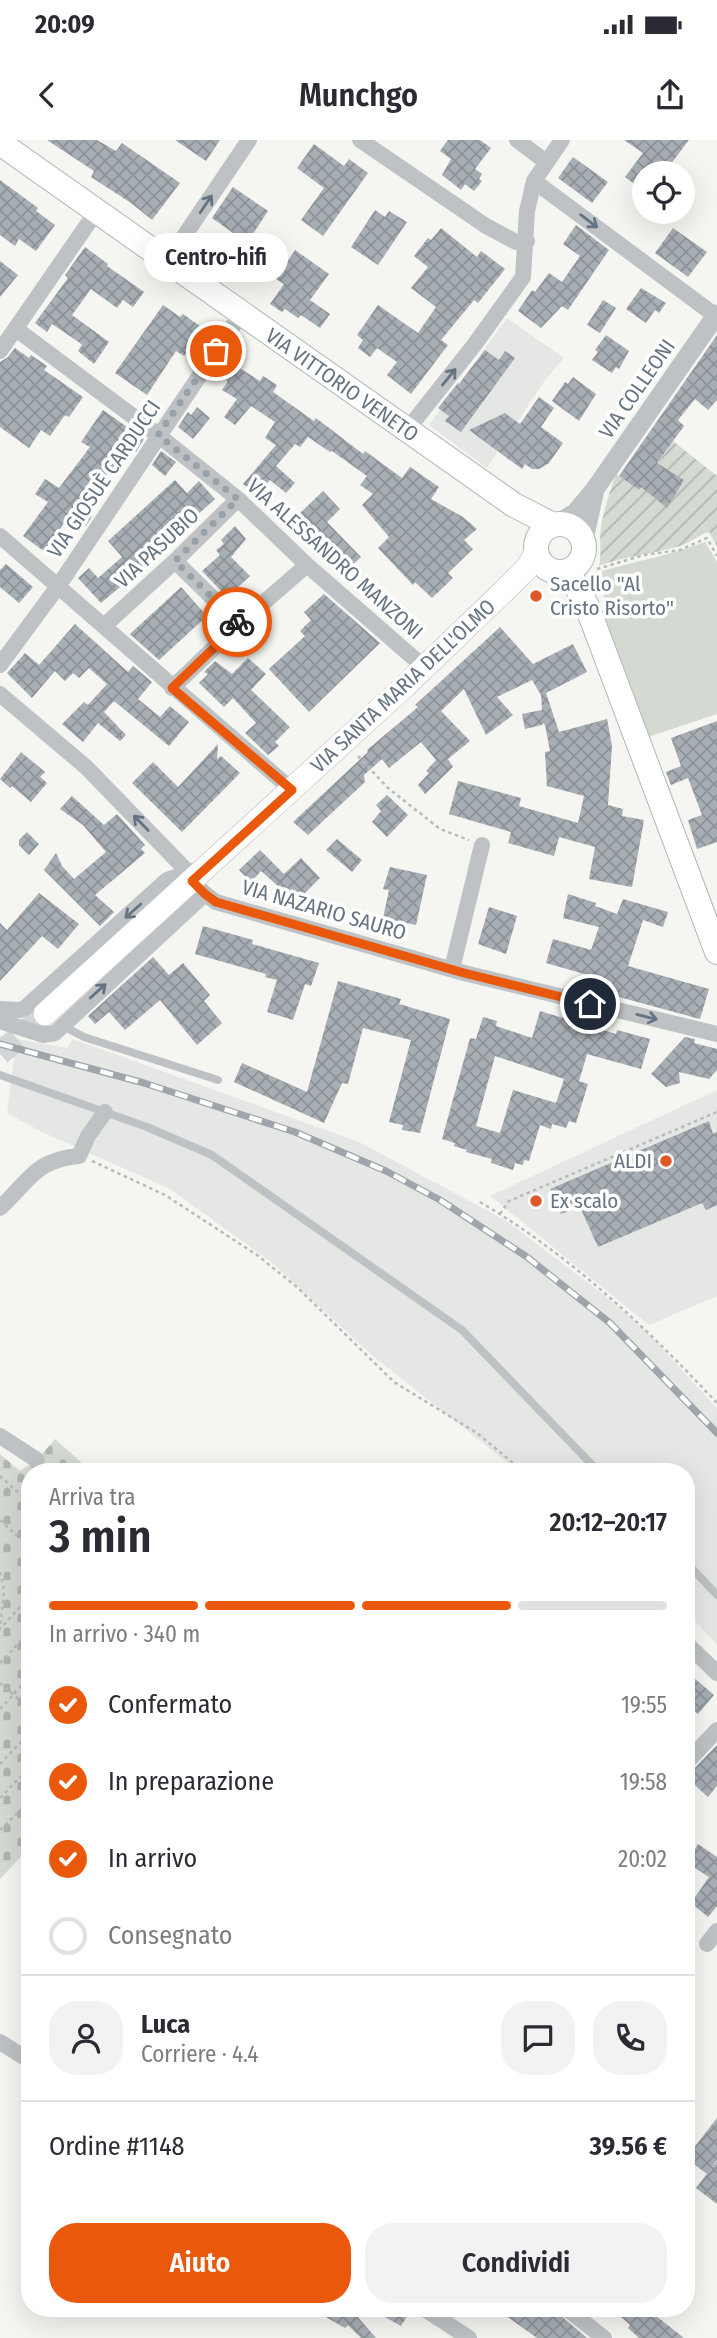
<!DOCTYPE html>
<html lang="it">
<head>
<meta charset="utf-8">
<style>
	:root { --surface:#fff; --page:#f2f2f3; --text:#2b2b33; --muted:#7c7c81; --line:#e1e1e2; --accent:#ea580c }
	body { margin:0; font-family:"Fira Sans Condensed",sans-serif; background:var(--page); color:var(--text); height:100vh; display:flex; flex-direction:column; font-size:26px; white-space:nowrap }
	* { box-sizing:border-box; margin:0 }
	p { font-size:23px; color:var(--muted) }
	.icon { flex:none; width:38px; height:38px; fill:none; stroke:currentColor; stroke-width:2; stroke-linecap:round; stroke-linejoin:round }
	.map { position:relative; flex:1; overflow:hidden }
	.panel { position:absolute; left:21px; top:1323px; width:674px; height:854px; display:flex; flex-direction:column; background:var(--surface); border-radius:28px; box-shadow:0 7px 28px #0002 }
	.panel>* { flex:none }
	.fabs { position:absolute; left:632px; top:21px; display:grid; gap:14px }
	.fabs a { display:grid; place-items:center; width:63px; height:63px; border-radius:50%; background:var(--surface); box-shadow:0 7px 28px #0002; font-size:35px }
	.pin { position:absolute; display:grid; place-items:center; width:60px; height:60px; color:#fff; margin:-30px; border:4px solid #fff; border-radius:50%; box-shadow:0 2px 7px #0007 }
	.courier { position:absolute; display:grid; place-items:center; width:70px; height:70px; margin:-35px; border:5px solid #ea580c; border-radius:50%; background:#fff; color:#222; box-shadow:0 2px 9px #0007 }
	.bubble { position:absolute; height:49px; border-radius:24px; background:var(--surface); box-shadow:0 7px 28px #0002; font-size:23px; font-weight:600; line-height:49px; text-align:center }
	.summary em { font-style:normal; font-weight:600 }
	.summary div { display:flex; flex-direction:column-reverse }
	.summary { display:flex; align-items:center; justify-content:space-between; height:119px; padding:0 28px }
	h1 { font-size:46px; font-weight:600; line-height:52px }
	.bar { display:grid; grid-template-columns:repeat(4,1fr); gap:10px 7px; align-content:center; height:84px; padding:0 28px }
	.bar i { height:9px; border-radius:5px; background:var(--line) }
	.bar .on { background:var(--accent) }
	.bar p { grid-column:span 4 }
	.line { display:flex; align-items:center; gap:18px; padding:0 28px; border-top:2px solid var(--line) }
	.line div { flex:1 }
	.round { display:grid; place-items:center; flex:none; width:74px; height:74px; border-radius:28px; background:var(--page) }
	ol { padding:0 28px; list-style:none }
	li { display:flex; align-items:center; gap:21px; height:77px }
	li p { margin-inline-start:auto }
	li .icon { padding:7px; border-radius:50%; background:var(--accent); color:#fff; stroke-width:4 }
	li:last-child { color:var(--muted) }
	li i { width:38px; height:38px; border:4px solid var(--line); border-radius:50% }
	.cta { display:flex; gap:14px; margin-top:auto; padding:14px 28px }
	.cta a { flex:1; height:80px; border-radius:28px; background:var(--accent); color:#fff; font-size:28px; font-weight:600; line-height:80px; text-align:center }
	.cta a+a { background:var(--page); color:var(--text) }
	.status { display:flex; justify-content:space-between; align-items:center; height:49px; padding:0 35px; background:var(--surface); direction:ltr }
	.status svg { height:19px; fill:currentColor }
	header { display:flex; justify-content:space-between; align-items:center; height:91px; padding:0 28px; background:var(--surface); font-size:32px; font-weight:600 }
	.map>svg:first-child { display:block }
</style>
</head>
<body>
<div class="status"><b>20:09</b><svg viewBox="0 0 49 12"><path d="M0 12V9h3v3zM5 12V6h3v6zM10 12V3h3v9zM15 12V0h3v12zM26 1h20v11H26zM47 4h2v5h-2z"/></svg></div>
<header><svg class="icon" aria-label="back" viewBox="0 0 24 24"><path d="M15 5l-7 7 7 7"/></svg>Munchgo<svg class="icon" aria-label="share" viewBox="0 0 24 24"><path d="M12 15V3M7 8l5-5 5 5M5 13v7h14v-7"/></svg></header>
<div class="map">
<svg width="717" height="2198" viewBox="0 0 717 2198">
	<defs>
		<pattern id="cemetery-stones" width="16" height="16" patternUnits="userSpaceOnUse" patternTransform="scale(1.75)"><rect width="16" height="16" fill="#d4dad1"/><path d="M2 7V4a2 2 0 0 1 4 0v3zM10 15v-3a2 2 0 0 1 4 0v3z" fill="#b0b5af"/></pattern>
		<pattern id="garden-furrows" width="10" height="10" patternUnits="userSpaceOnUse" patternTransform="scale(1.75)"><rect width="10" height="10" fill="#d4dad1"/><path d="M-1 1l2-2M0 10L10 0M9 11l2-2" fill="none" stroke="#b0b5af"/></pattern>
		<pattern id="building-cross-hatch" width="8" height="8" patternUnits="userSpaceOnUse" patternTransform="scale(1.75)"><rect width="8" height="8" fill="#a7aeb4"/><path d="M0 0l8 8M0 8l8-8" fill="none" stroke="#8c9298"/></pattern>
	</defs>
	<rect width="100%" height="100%" fill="#f5f5f1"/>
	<path fill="#e5e7e5" d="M507 178 564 218 545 240 487 328 429 285Z
		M0 896 67 908 73 899 359 1002 505 1080 604 1155 645 1190 717 1268V1505L686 1471V1332H519L373 1216 270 1121 170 1049 42 992 7 973 14 918 0 914Z
		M717 950V1156L649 1185 490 1056Z"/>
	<path fill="#d4dad1" d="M705 402 717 422V574L648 597 605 479C606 462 602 448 602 431 636 421 672 415 705 402Z"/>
	<path fill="url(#cemetery-stones)" d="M55 1299 92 1332H30V1707L0 1739V1314L20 1331 37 1320Z"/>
	<path fill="url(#garden-furrows)" d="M673 301 717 336V407L709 392C698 395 690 403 680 406 653 414 625 416 599 426 602 412 599 400 601 387 604 368 610 352 616 334L639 350Z"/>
	<path fill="url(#building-cross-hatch)" fill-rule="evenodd" d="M47 0H97L116 11 122 3 180 43 152 80 131 63 91 37 94 31Z
		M175 0H220L206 21Z
		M448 0H480L491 8 475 29 482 34 479 39 482 41 474 51 465 44 461 50 442 35 451 19 440 11Z
		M624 0H689L664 33H644V51L625 37 643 13Z
		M314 4 344 26 349 19 368 33 323 96 301 80 324 48 297 28Z
		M573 17 608 42 592 63 558 38Z
		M0 40 38 68 36 71 55 85 36 111 19 99 15 106 0 95Z
		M233 47 268 71 247 103 212 78Z
		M375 70 385 77 389 71 407 82 378 125 351 107Z
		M576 85 609 110 568 170 562 166 541 188 518 171 532 150 535 152 549 133 562 142 580 116 563 104Z
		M441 88 477 117 481 111 505 129 478 163 474 160 441 200 448 205 411 254 387 235 397 222 377 208 370 217 358 208 363 200 357 195 378 165 418 193 436 167 411 148 428 127 414 116 428 98 431 100Z
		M673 88 707 112 688 137 655 113Z
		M85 107 108 124 107 126 144 152 133 167 123 160 117 168 91 149 72 175 109 202 94 224 78 211 82 205 80 203 52 184 47 192 35 183 68 138 65 135Z
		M295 110 329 134 310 160 330 174 320 188 301 175 298 178 285 169 282 172 270 164 284 144 276 139Z
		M0 121 18 135 0 157Z
		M641 148 666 163 659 173 655 170 646 183 626 169Z
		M603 160 616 168 600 193 587 185Z
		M163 165 180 177 183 174 204 189 184 216 176 211 147 255 115 233Z
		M606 195 629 211 619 229 616 227 612 233 592 220 598 212 595 210Z
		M717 195V260L708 270 695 259 678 280 684 286 657 323 684 340 667 368 641 347 639 350 619 336Z
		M15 208 29 218 31 215 47 226 44 230 83 257 69 277 65 275 50 296 41 290 29 308 0 287V222L8 217Z
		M485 210 499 220 505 211 515 218 461 292 445 281 449 276 438 268 458 243 459 244Z
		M226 216 233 221 232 223 260 241 263 236 277 245 273 252 314 281 316 278 363 314 365 311 402 338 410 327 439 347 431 359 463 377 477 389 464 400 473 409 448 433 453 438 432 458 415 442 413 445 378 408 389 397 362 365 373 354 360 345 367 336 332 311 330 312 308 297 300 307 295 304 276 326 295 343 286 353 270 340 259 352 255 349 253 352 243 344 276 305 265 298 275 282 251 266 235 285 224 277 237 259 222 250 228 241 215 232Z
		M573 237 596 254 579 281 552 261 565 242 568 244Z
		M539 257 554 268 541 287 563 303 549 323 539 329H532L525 324 522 329 469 290 505 273 520 284Z
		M197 267 210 278 193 299 178 287 188 272 191 275Z
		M103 270 144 299 136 312 129 306 83 368 93 375 86 386 69 375 45 412 23 396 48 362 35 354 45 339 59 348 90 307 81 302Z
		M161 311 176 322 165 336 152 325Z
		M175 340 187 353 199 341 215 359 169 400 172 403 101 463 78 438 89 428 98 438 122 417 108 401Z
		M323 351 340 369 327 382 361 417 348 429 341 422 338 425 295 378Z
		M235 386 246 399 231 417 250 436 227 457 202 431 220 415 216 410 224 404 221 400Z
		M6 424 33 447 19 463 0 447V430Z
		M181 447 207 476 159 520 130 494Z
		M324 454 380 503 309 572 269 529 305 496 300 491 311 480 304 472Z
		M75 484 128 532 133 526 152 542 138 559 160 577 170 566 189 582 169 606 114 561 104 572 126 595 120 601 98 583 83 602 62 584 84 562 88 565 107 544 89 528 79 538 73 533 65 541 55 531 32 558 7 533 25 513 39 525Z
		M500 487 533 524 573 504 587 532 546 553 559 592 607 579 612 606 608 665 623 669 622 676 644 680 632 747 589 739 595 707 559 697 554 716 508 703 511 692 449 674 458 641 521 658 519 666 578 683 584 656 547 646 545 612 550 611 545 585 543 583 542 585 525 589 522 574 542 570 541 555 532 540 497 557 513 575 486 595 464 549 441 571 470 601 448 619 453 627 425 654 418 645 429 633 426 631 436 620 421 602 389 628 382 619 364 635 365 642 308 695 293 682 368 612 367 610 418 567 415 565Z
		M248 518 266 534 251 550 290 587 275 602 279 606 268 615 245 593 256 583 233 558 224 567 199 543 208 534 204 532 215 521 232 534Z
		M717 581V702L697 709 688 680 702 675 688 638 671 645 666 632 681 626 671 598Z
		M218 604 217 619 221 616 240 633 182 692 132 643 153 622 178 647Z
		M21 612 45 632 40 637 47 643 31 662 12 646 10 648 0 639Z
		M387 655 408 675 387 697 372 682 381 671 376 665Z
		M72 656 104 685 117 674 145 705 141 709 145 713 95 755 114 772 100 786 44 730 56 713 62 726 74 739 106 712 83 685 60 669Z
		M27 692 39 704 29 715 19 705V700Z
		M337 699 362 720 352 732 326 710Z
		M260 710 284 734 301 718 320 738 296 762 261 731 251 742 239 730Z
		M390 727 427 735 416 785 383 778 389 750 383 749Z
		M39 753 79 784 58 809 42 796 0 841V783L7 790Z
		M568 754 596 763 595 766 617 774 623 759 668 772 663 787 643 780 628 826 709 849 700 879 608 854 612 842 546 823 553 799 591 810 599 787 563 778Z
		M489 767 517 776 506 814 478 804Z
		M203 786 253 800 252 804 319 823 311 846 305 844 293 880 267 872 277 840 265 837 266 834 195 814Z
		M153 817 169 835 183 823 210 855 204 861 222 883 197 905 160 860 125 890 109 872 95 884 88 876Z
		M338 841 401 859 399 864 450 879 420 993 402 990 403 985 389 982 411 900 363 888 348 944 342 943 324 983 234 942 242 923 307 952Z
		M540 871 616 894 617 890 650 899 641 929 587 914 579 941 588 944 576 983 569 981 566 988 552 984 551 989 540 985 529 1021 524 1020 523 1025 515 1023 513 1030 491 1023 492 1019 466 1012 467 1010 454 1006 455 1003 442 999 470 898 476 899 483 877 497 881 496 886 532 898ZM495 916 564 939 556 963 513 950 500 993 476 986Z
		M685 897 695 899 694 903 717 909V930L709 939 679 932 680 943 666 947 651 934Z
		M709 981 713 994 717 992V1065L706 1070 702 1063 598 1107 580 1067 561 1074 550 1049Z
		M693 1537 714 1555 698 1574 686 1565V1546Z
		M717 1605V1646L708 1657 686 1637Z
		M698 1704 717 1717V1766L708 1777 691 1763 709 1737 687 1723Z
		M717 1978V2020L707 2034 686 2018Z
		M717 2021V2064L696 2048Z
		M310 2168H350L376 2198H361L348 2185 345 2188Z
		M369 2168H401L409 2173 401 2186Z
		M495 2168H552L587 2198H537Z
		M611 2168H646L684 2198H639L628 2188 630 2185Z"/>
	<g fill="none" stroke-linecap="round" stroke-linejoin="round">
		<path stroke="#d1d5d5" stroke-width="23" stroke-dasharray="23 11" stroke-linecap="butt" d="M0 914 45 874"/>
		<g stroke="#b3b7bc" stroke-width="24">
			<path id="secondary" d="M45 874 405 546 504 451 527 428 536 413"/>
		</g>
		<g stroke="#b1b6b9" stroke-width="26">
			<path id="primary" d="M0 3 514 365 553 385
				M536 408a24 24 0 1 1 48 0a24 24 0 1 1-48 0Z
				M559 432 572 439 587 466 717 812"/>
		</g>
		<path stroke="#b8bbbd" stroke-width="2.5" stroke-dasharray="3.5 3.5" stroke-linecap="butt" d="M597 429 644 415 680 410 707 398 717 416
			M358 616 388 648 440 689 469 700
			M92 1021 165 1055 257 1115 298 1148 394 1242 477 1293 524 1332
			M480 1062C570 1115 646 1187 717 1263
			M500 1074 509 1061 717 972
			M0 1336 23 1357 30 1349
			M23 1357 30 1362
			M0 1380 28 1406
			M0 1432 4 1450 0 1489 30 1456
			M22 1499 30 1498
			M0 1523 30 1491
			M0 1543 30 1569
			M0 1569 30 1536
			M0 1624 30 1592
			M0 1658 30 1627
			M0 1690 30 1661"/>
		<path stroke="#bec2c5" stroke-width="8" d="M63 886 84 897 218 940
			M0 935 147 987 212 1015 462 1190 599 1332
			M686 1422 717 1455"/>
		<path stroke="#bec2c5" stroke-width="16" d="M360 0 486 86 516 102 527 101
			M517 0 546 22
			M534 41 716 176
			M168 120 249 0
			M16 189 158 295 238 359 307 425 425 528
			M0 211 96 72
			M407 290 475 204 523 137 527 71 534 41 562 0
			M0 396 292 650
			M175 421 239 484
			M105 485 175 421 238 359
			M0 525 59 445 241 174
			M172 548 239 484 307 425
			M0 554 86 627 188 732
			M192 741 205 754 216 762 464 833 717 894
			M452 829 482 705
			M0 869 20 870 25 868 167 740 199 729
			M0 881 43 895 55 893 205 754
			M0 1068C30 1040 35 1020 79 1016L88 996 105 972
			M0 1296 37 1320
			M686 1503 717 1533
			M686 1623 717 1590
			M707 1804 717 1791
			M0 1902 30 1921
			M423 2168 469 2198
			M566 2168 604 2198"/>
		<path stroke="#bec2c5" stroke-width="19" d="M555 385 575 373 595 349 717 174
			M583 404 594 354"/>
		<use href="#secondary" stroke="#fff" stroke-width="23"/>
		<use href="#primary" stroke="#fff" stroke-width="24"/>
		<g stroke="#9fa5ab" stroke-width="7">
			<path id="rail" d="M0 904 144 943 295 992 386 1031 440 1060 527 1117 610 1183 717 1293"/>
		</g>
		<use href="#rail" stroke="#fff" stroke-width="4.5" stroke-dasharray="13" stroke-linecap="butt"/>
	</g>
	<defs><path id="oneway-shaft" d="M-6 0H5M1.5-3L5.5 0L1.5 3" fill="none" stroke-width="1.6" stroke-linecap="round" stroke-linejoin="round" transform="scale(1.75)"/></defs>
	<g stroke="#657482">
		<use href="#oneway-shaft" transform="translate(206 64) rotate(-56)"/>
		<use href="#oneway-shaft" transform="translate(589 81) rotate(37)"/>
		<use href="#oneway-shaft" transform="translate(449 237) rotate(-51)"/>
		<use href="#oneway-shaft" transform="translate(141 683) rotate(-134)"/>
		<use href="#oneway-shaft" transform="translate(133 771) rotate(138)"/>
		<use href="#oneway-shaft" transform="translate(98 851) rotate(-42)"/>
		<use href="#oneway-shaft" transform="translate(647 877) rotate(14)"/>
	</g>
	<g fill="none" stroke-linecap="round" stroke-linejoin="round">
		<path stroke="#97a1a9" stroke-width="7" stroke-dasharray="0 12.6" d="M216 211 158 295 238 359 175 421 237 482"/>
		<path stroke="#ea580c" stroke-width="9" d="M237 482 239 484 172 548 292 650 192 741 205 754 216 762 464 833 590 864"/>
	</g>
	<g fill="#dd5929" stroke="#fff" stroke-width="2.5">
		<circle cx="536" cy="456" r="7"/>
		<circle cx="666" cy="1021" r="7"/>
		<circle cx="536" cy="1061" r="7"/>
	</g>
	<g text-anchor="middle" stroke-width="7" stroke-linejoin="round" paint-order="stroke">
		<g font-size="21" fill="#657482" stroke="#fff">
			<text transform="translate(342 245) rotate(35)" y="7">VIA VITTORIO VENETO</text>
			<text transform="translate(637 249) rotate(-55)" y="7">VIA COLLEONI</text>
			<text transform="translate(104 339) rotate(-56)" y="7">VIA GIOSUÈ CARDUCCI</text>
			<text transform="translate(157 408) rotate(-43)" y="7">VIA PASUBIO</text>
			<text transform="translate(335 419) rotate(42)" y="7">VIA ALESSANDRO MANZONI</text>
			<text transform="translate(403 546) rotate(-43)" y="7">VIA SANTA MARIA DELL'OLMO</text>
			<text transform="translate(324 770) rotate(16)" y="7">VIA NAZARIO SAURO</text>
		</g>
		<g font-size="21" fill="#657482" stroke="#fff" text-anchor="start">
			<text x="550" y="451">Sacello "Al<tspan x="550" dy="24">Cristo Risorto"</tspan></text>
			<text x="652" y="1028" text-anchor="end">ALDI</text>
			<text x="550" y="1068">Ex scalo</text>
		</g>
	</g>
</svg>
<div class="fabs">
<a><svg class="icon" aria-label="locate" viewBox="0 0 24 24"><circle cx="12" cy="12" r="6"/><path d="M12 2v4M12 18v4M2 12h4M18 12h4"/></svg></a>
</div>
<div class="pin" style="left:216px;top:211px;background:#ea580c"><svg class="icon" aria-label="bag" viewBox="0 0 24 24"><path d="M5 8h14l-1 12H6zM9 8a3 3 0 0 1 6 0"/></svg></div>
<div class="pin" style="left:590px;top:864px;background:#1f2937"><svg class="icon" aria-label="home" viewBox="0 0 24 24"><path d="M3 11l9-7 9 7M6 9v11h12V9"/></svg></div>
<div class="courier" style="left:237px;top:482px"><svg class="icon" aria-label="bike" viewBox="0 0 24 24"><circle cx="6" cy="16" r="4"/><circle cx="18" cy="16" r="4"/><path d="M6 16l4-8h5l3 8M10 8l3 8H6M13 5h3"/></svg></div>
<div class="bubble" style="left:144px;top:93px;width:144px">Centro-hifi</div>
<section class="panel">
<div class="summary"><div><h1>3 min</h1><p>Arriva tra</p></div><em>20:12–20:17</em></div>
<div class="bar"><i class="on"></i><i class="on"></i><i class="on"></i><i></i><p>In arrivo · 340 m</p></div>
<ol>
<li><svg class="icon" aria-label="check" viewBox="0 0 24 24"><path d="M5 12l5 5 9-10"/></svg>Confermato<p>19:55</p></li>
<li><svg class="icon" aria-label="check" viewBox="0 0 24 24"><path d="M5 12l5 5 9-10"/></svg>In preparazione<p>19:58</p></li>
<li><svg class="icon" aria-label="check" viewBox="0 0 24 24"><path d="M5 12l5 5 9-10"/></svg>In arrivo<p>20:02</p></li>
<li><i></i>Consegnato</li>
</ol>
<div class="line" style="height:126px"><a class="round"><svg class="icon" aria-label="person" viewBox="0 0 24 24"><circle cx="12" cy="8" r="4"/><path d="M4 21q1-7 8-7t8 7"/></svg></a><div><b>Luca</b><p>Corriere · 4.4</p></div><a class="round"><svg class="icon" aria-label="chat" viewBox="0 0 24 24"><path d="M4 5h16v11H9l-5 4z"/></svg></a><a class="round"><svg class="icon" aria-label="phone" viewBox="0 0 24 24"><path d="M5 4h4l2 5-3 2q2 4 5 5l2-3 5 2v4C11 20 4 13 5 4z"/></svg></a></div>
<div class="line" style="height:91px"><div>Ordine #1148</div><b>39.56 €</b></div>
<div class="cta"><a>Aiuto</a><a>Condividi</a></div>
</section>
</div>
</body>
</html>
